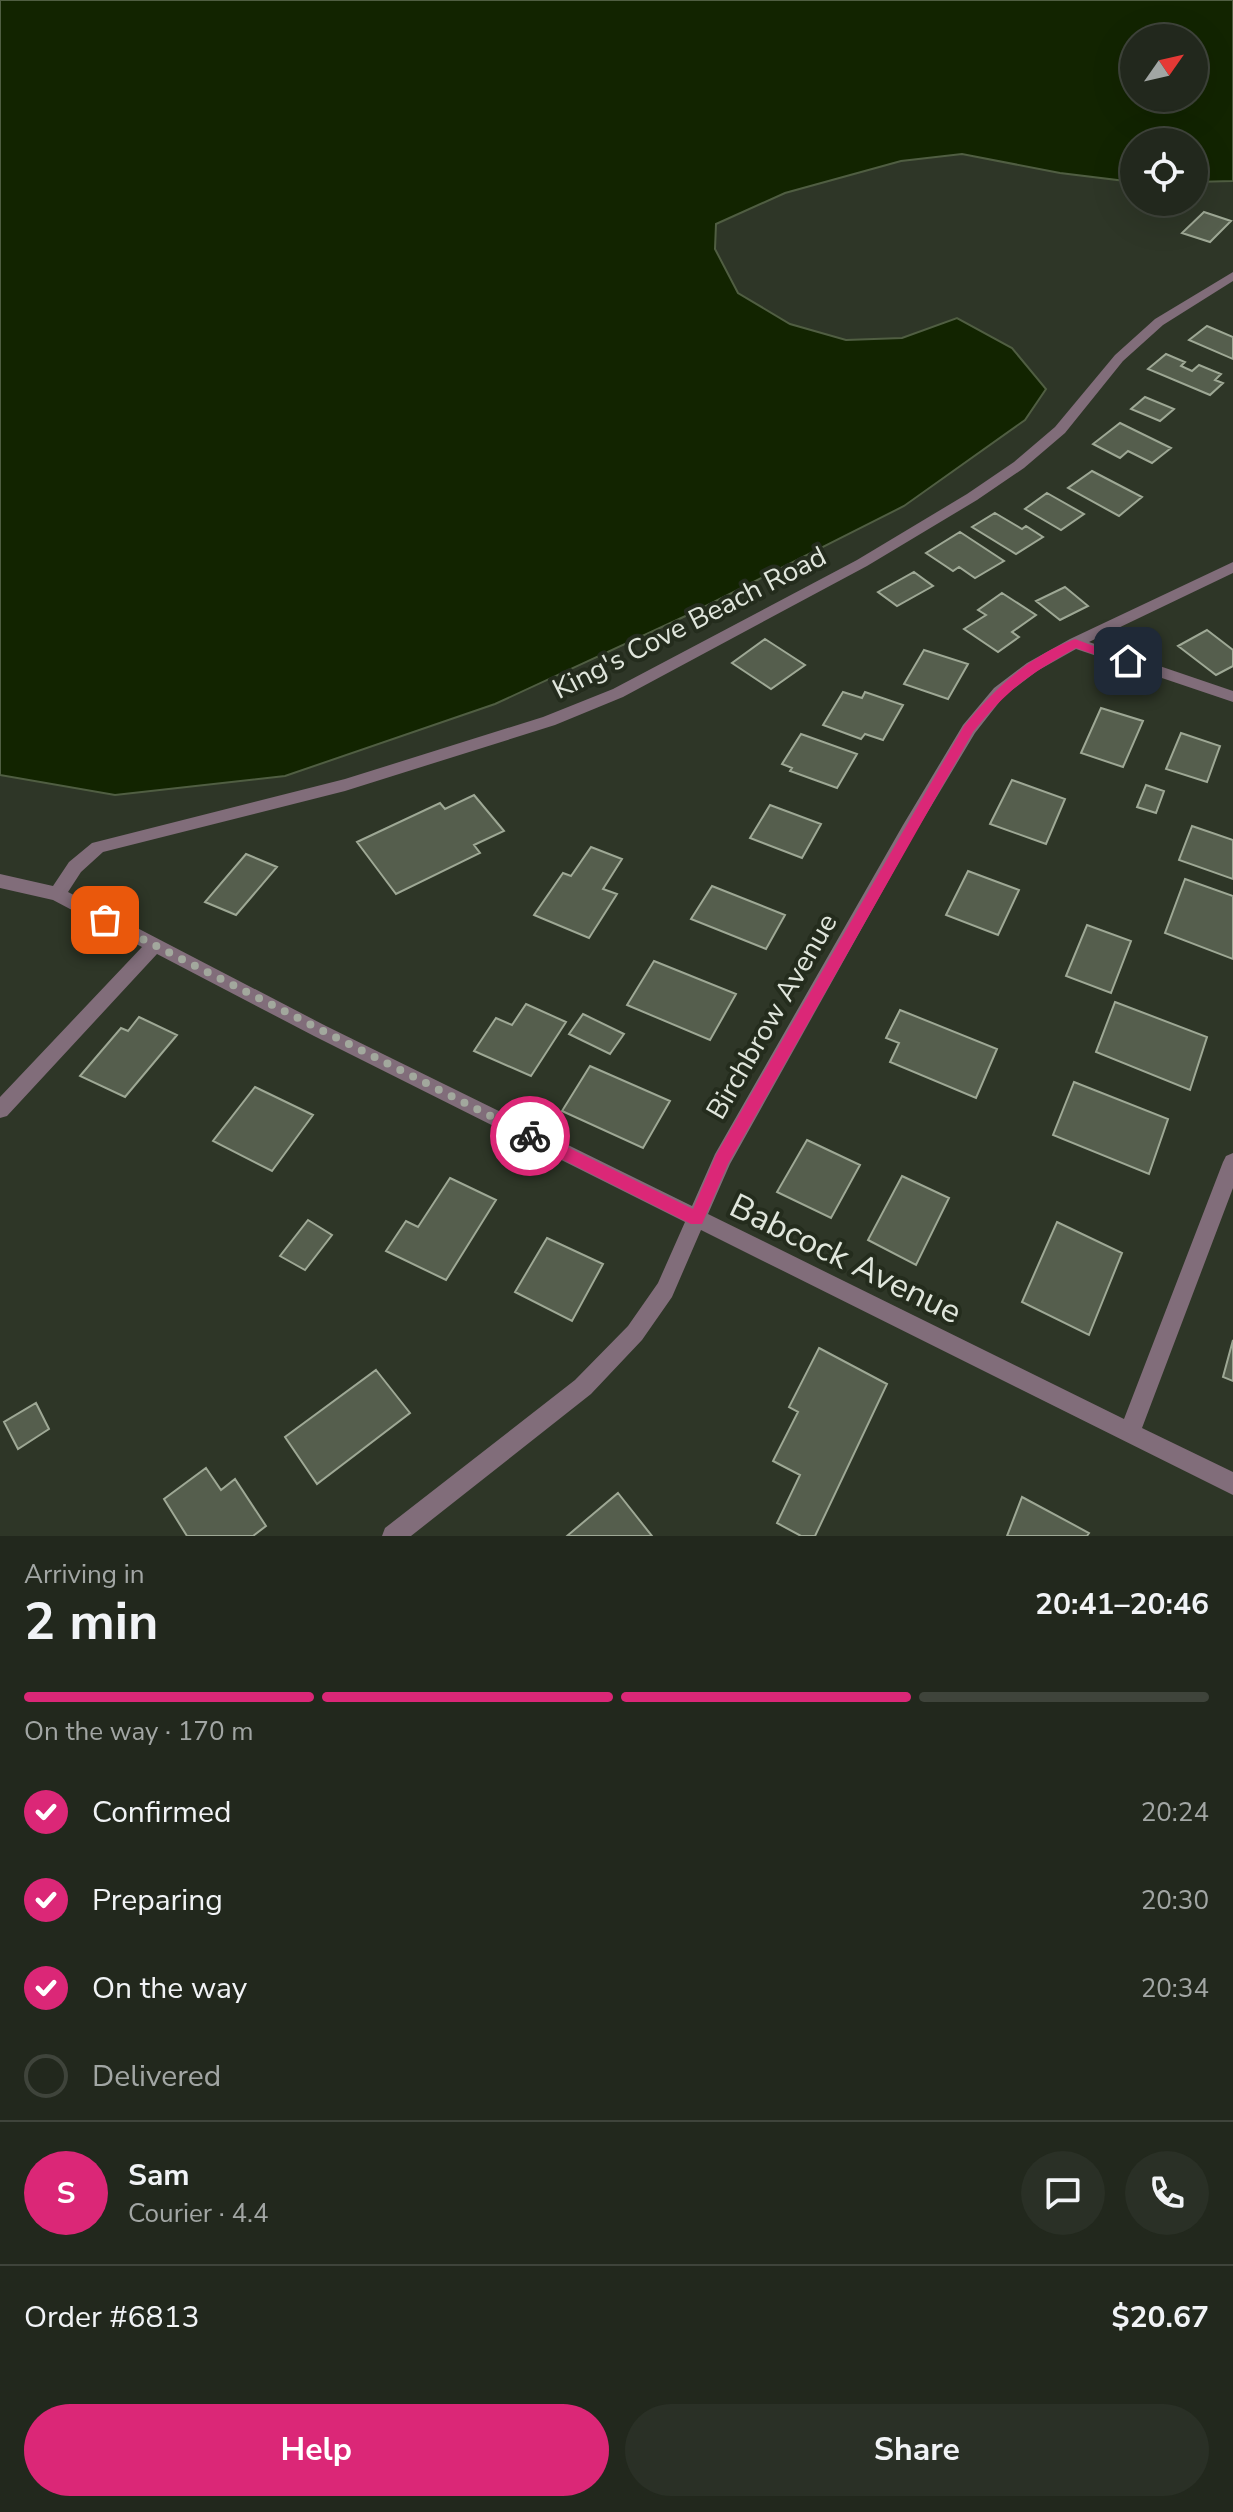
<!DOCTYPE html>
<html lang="en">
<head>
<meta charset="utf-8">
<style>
	:root { --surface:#22281d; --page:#2a3026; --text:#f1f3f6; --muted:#a2a6a4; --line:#3f443b; --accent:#db2777 }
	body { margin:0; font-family:"Nunito Sans",sans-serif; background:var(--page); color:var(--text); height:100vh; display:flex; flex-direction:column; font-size:30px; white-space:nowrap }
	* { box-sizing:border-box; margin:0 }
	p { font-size:26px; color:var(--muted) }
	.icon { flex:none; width:44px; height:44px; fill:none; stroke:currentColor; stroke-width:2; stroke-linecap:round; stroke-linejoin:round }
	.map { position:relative; height:1536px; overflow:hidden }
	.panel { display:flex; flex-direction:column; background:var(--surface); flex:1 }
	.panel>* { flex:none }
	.needle { width:52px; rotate:56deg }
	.fabs { position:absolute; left:1120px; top:24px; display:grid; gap:16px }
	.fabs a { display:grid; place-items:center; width:88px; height:88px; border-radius:50%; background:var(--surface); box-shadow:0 8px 32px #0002,0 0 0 2px var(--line); font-size:40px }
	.pin { position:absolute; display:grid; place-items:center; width:68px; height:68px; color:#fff; margin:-34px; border-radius:16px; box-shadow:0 4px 12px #0006 }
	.courier { position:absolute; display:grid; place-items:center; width:80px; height:80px; margin:-40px; border:6px solid #db2777; border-radius:50%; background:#fff; color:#222; box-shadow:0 2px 10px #0007 }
	.overview em { font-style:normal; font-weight:700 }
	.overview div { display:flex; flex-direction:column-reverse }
	.overview { display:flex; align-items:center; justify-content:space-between; height:136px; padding:0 24px }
	h1 { font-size:52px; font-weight:700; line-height:60px }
	.bar { display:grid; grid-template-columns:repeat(4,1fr); gap:12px 8px; align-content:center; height:96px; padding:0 24px }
	.bar i { height:10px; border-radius:6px; background:var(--line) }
	.bar .on { background:var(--accent) }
	.bar p { grid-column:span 4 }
	.line { display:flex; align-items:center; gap:20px; padding:0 24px; border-top:2px solid var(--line) }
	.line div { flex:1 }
	.round { display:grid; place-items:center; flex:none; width:84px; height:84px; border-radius:42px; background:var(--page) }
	ol { padding:0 24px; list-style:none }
	li { display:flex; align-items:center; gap:24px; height:88px }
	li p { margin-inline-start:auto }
	li .icon { padding:8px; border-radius:50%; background:var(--accent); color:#fff; stroke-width:4 }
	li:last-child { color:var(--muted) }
	li i { width:44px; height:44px; border:4px solid var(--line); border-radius:50% }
	.button { display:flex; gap:16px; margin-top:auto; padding:16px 24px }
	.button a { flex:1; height:92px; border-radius:48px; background:var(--accent); color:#fff; font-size:32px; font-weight:700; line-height:92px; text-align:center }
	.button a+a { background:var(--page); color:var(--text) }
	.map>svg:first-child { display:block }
</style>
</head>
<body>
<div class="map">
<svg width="1233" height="1536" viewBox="0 0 1233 1536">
	<rect width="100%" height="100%" fill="#2e3627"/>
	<path fill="#122400" stroke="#505e42" stroke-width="2" fill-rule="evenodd" d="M0 0H1233V181L1194 182V142H1134V182L1060 173 962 154 901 161 785 193 716 224 715 249 738 293 790 324 846 340 902 338 957 318 1012 348 1046 389 1025 420 904 506 692 613 495 704 285 776 115 795 0 775ZM1134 38H1194V98H1134Z"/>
	<path fill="#555e4d" stroke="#9ea895" stroke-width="2" d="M1204 212 1231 221 1210 242 1182 233Z
		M1207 326 1233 337V359L1189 340Z
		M1166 354 1185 362 1181 366 1192 371 1199 365 1221 374 1215 380 1223 383 1210 395 1148 369Z
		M1145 397 1174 409 1160 421 1131 409Z
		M1120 423 1171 448 1152 463 1128 451 1120 458 1093 444Z
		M1092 471 1142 497 1119 516 1068 488Z
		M1047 493 1084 514 1061 530 1025 509Z
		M995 513 1022 529 1026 526 1043 537 1016 554 972 527Z
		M960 532 1004 561 975 578 959 567 953 571 926 553Z
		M914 572 933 586 897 606 878 592Z
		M1065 587 1088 606 1060 620 1036 601Z
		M1002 593 1036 615 1012 632 1019 637 998 652 964 629 986 615 978 610Z
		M1207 630 1233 650V666L1216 675 1178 646Z
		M765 639 805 665 771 689 732 663Z
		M924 650 968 664 948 699 904 684Z
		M843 692 862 698 865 692 903 705 883 740 865 734 861 739 823 725Z
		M1101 708 1143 721 1123 767 1081 753Z
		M1181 733 1220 746 1207 782 1166 769Z
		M801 734 857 754 837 788 790 771 792 768 782 764Z
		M1012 780 1065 799 1046 844 990 824Z
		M1146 785 1164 791 1156 813 1137 807Z
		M474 795 504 831 474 845 480 853 396 894 357 842 440 803 445 809Z
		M770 805 821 824 802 858 750 838Z
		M1192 826 1233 840V879L1179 860Z
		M591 847 622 859 603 889 617 894 589 938 534 915 563 873 571 876Z
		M246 854 277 867 236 915 205 902Z
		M968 871 1019 890 998 935 946 915Z
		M1185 879 1233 896V959L1165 933Z
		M712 886 785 915 766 949 691 919Z
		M1087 925 1131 941 1111 993 1066 976Z
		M654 961 736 994 710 1040 627 1005Z
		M1115 1002 1207 1037 1190 1090 1096 1052Z
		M526 1004 566 1022 531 1076 474 1051 496 1018 512 1025Z
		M900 1010 997 1049 976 1098 890 1062 899 1043 886 1038Z
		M583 1014 624 1034 610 1054 569 1034Z
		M139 1017 177 1035 125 1097 80 1076 121 1028 128 1031Z
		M590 1066 670 1101 643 1148 562 1111Z
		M1074 1082 1168 1119 1149 1174 1053 1135Z
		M255 1087 313 1115 272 1171 213 1141Z
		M807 1140 860 1165 831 1218 777 1192Z
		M902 1176 949 1198 916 1265 868 1240Z
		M450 1178 496 1200 446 1280 386 1251 406 1221 418 1227Z
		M308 1220 332 1235 305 1270 280 1256Z
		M1057 1222 1122 1253 1089 1335 1022 1302Z
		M547 1238 603 1264 572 1321 515 1292Z
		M1233 1340V1381L1223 1377Z
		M819 1348 887 1384 815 1536H801L777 1523 800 1475 773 1461 798 1412 789 1407Z
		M376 1370 410 1413 317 1484 285 1437Z
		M36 1403 49 1429 18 1449 4 1422Z
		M206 1468 221 1490 235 1479 266 1526 253 1536H187L164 1499Z
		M618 1493 652 1536H567Z
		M1022 1497 1089 1533 1087 1536H1007Z"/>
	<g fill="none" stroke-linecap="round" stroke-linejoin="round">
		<path fill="#816d7a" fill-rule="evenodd" d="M1233 272V281L1163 325 1123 361 1065 433 1024 468 977 500 867 566 623 697 555 725 345 791 103 852 81 872 68 892 326 1026 692 1206 715 1154 903 825 963 725 994 688 1027 663 1070 639 1233 562V573L1089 642 1233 691V702L1076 649 1037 671 1004 696 975 733 915 833 730 1164 708 1214 1124 1419 1223 1162 1226 1156 1233 1153V1188L1142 1428 1233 1472V1495L701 1230 672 1297 642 1340 591 1394 411 1536H382L385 1528 575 1380 628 1326 658 1283 685 1222 314 1036 157 954 7 1116 0 1118V1097L142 947 53 900 0 888V874L53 886 69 862 92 843 345 779 543 717 613 689 857 560 967 494 1014 462 1055 427 1115 355 1155 319Z"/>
	</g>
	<path fill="#db2777" d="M1075 639 1134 661 1128 666 1076 648C1028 675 1008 689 973 732L728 1164 702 1224H691L524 1140V1131H535L693 1209 716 1155 964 726C994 689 1029 656 1075 639Z"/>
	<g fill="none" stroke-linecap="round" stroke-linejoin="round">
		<path stroke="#a2a89d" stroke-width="8" stroke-dasharray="0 14.4" d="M105 920 530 1136"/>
	</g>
	<g text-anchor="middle" stroke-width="8" stroke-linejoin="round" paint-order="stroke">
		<g font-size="28" fill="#e0e6dc" stroke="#242c1d">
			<text transform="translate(689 622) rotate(-27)" y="10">King's Cove Beach Road</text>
			<text transform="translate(771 1016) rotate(-60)" y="10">Birchbrow Avenue</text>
		</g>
		<g font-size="34" fill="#e0e6dc" stroke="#242c1d">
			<text transform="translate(846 1258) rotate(26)" y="12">Babcock Avenue</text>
		</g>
	</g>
</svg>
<div class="fabs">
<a><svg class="needle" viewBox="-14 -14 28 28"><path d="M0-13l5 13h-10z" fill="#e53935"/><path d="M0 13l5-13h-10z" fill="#a2a6a4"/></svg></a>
<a><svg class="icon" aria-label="locate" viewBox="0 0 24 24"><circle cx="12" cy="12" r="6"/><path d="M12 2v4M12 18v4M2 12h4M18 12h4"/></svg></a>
</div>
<div class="pin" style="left:105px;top:920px;background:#ea580c"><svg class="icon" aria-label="bag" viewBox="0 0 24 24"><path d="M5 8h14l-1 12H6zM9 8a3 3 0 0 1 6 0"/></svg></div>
<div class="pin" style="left:1128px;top:661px;background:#1f2937"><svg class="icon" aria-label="home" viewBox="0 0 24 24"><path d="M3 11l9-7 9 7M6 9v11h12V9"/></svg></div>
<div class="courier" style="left:530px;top:1136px"><svg class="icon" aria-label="bike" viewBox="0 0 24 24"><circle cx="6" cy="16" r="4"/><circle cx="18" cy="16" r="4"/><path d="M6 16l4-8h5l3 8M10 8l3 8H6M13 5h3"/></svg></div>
</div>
<section class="panel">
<div class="overview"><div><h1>2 min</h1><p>Arriving in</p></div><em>20:41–20:46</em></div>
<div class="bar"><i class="on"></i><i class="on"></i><i class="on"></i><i></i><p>On the way · 170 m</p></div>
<ol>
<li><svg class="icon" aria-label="check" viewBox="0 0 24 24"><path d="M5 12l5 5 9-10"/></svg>Confirmed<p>20:24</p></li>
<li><svg class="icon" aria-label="check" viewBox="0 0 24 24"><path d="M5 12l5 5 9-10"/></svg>Preparing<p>20:30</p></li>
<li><svg class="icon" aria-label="check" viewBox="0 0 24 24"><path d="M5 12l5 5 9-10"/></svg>On the way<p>20:34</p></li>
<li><i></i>Delivered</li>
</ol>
<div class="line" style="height:144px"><b class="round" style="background:var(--accent);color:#fff">S</b><div><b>Sam</b><p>Courier · 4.4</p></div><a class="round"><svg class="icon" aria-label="chat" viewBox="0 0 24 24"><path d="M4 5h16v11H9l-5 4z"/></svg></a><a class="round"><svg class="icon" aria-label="phone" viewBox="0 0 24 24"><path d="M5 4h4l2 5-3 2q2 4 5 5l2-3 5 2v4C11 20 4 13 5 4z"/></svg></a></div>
<div class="line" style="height:104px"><div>Order #6813</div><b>$20.67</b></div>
<div class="button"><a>Help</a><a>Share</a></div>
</section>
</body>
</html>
